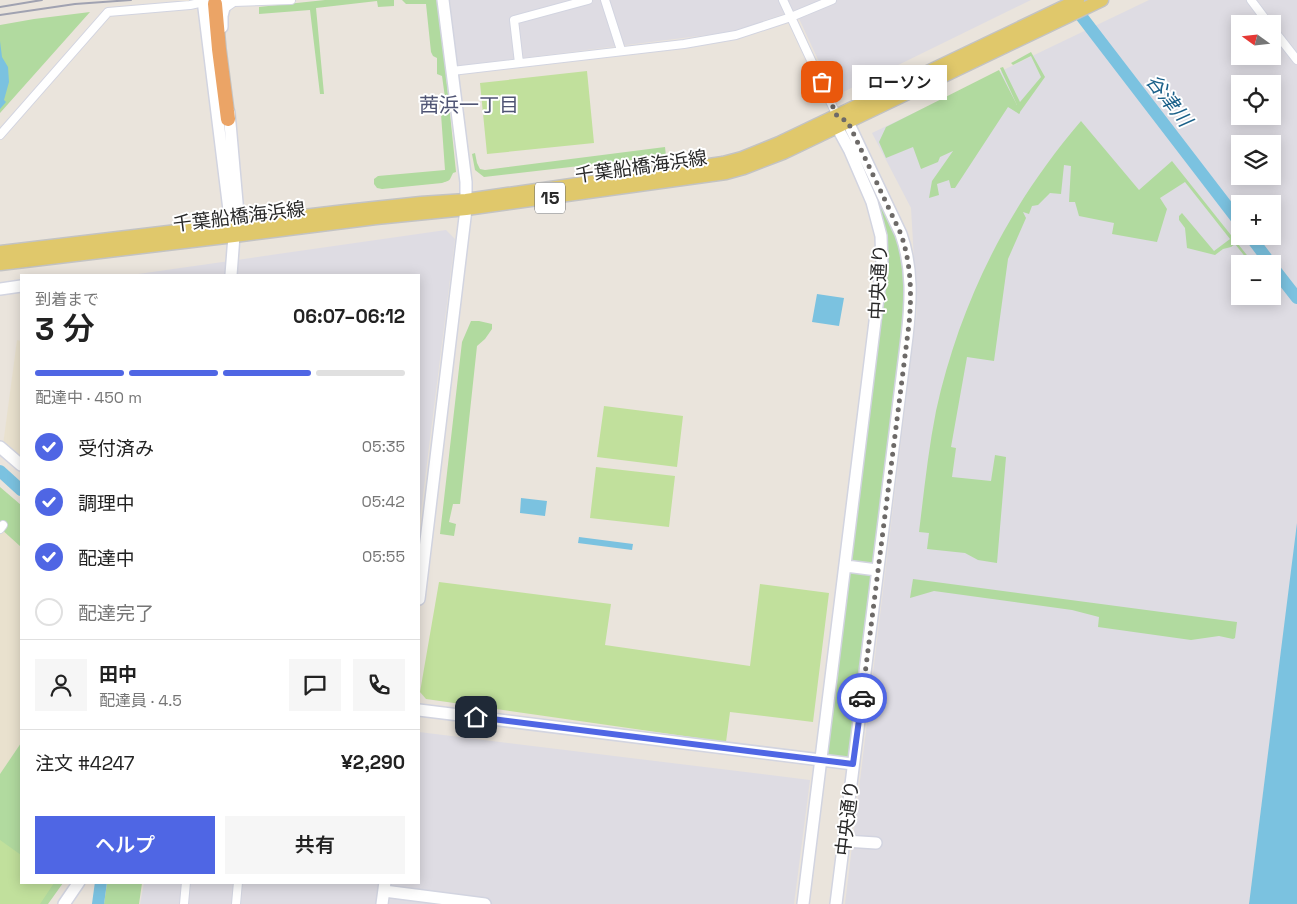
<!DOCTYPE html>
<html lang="ja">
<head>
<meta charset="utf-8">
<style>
	:root { --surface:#fff; --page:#f6f6f6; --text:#222; --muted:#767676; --line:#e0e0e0; --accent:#4f66e4 }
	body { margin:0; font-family:"Space Grotesk","Noto Sans JP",sans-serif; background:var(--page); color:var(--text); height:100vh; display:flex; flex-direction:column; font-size:19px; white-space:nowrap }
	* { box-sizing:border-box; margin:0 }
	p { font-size:16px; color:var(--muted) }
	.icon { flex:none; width:28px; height:28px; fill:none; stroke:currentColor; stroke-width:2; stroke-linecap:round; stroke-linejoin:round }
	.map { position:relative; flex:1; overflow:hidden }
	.side { position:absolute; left:20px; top:274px; width:400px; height:610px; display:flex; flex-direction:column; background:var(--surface); border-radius:0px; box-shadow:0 2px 12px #0003 }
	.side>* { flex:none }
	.needle { width:32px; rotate:285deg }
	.fabs { position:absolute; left:1231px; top:15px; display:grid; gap:10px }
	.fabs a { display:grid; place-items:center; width:50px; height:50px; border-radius:0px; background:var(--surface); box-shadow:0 2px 12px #0003; font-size:25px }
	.pin { position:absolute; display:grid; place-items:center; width:42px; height:42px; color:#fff; margin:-21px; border-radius:10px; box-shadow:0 2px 8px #0006 }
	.courier { position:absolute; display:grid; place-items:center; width:50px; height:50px; margin:-25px; border:4px solid #4f66e4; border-radius:50%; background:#fff; color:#222; box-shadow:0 1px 6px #0007 }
	.bubble { position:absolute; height:35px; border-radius:0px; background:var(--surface); box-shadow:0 2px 12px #0003; font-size:16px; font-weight:600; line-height:35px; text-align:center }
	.summary em { font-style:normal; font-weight:600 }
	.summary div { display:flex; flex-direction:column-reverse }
	.summary { display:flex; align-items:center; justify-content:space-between; height:85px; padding:0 15px }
	h1 { font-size:32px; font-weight:600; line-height:38px }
	.bar { display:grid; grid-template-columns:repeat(4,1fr); gap:8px 5px; align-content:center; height:60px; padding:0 15px }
	.bar i { height:6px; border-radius:4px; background:var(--line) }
	.bar .on { background:var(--accent) }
	.bar p { grid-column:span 4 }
	.line { display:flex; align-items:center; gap:12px; padding:0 15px; border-top:1px solid var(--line) }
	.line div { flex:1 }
	.round { display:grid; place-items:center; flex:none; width:52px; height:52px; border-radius:0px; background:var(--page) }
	ol { padding:0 15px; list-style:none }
	li { display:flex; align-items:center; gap:15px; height:55px }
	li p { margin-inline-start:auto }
	li .icon { padding:5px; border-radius:50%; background:var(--accent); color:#fff; stroke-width:4 }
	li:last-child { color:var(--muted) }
	li i { width:28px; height:28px; border:2px solid var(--line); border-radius:50% }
	.button { display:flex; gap:10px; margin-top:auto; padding:10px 15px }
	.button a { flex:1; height:58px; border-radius:0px; background:var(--accent); color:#fff; font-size:20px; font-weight:600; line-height:58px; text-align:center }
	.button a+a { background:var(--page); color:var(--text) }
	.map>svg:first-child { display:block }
</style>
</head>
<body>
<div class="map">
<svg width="1297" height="904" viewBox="0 0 1297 904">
	<rect width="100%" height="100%" fill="#eae4dc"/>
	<path fill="#dedce3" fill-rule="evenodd" d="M450 0H1031L835 96 795 10 731 32 457 66Z
		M1149 0H1297V530L1249 904H845L917 311 911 208 872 133ZM1240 24H1272V56H1240ZM1240 84H1272V116H1240ZM1240 144H1272V176H1240ZM1240 204H1272V236H1240ZM1240 264H1272V296H1240Z
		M446 230 455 239 419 527V275H131Z
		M419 732 810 780 794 904H140L144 883 419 882Z"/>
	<path fill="#e9e1ce" d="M21 338V460L3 445 17 340 21 341Z
		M3 530 21 547V743L0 774V534Z"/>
	<path fill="#b1da9f" d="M325 0H394V6L378 7 377 1 316 8 324 94H320L310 10 259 14V7Z
		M402 0H437L439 7 456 172 453 173C449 181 451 180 442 183L382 189 377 188 374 184V179L378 176 445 170 441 114 447 112 442 76 437 74V58L433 56 431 52 426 4H406Z
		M90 12 0 113V25L34 19Z
		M1031 52 1045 77 1020 112V113L1019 114 1008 107 955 188H951L949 180 937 184 939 195 929 198 932 181 953 151 940 157 938 162 921 169 913 147 886 158 879 142 886 127 999 70 1017 105 1000 68 1003 67 1020 102 1041 77 1031 56 1013 65 1011 63Z
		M1081 121 1139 190 1172 161 1254 264H1251L1235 244 1231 247 1223 249 1215 255 1187 248 1185 228 1179 220V216L1182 213 1214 251 1230 239 1185 182 1160 198 1167 209 1157 242 1112 234 1114 223 1079 216 1075 202H1069L1071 166 1064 165 1061 194 1050 193 1038 205 1032 206 1029 214 1023 212 1026 218 1008 259 994 361 967 357 951 447 956 448 952 477 991 481 995 455 1006 457 997 563 978 560 965 553 927 549 929 533 919 532C924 492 928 451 936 411 960 302 1009 205 1081 121Z
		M665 147 666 156 484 177 475 170 472 154 475 153 477 163 480 169 485 170Z
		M869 176 896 235 904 268 905 313 875 560 871 563 855 562 852 560 851 557 882 305 875 200Z
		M471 321H479L492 324V329L485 339 477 346 460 504H453L449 522 456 524 454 536 440 534 462 342Z
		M0 487 21 505V547L0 528Z
		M850 573 869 575 872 578 849 759 827 756V754L849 574Z
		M913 579 1237 622 1235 638 1233 639 1219 636 1191 640 1098 627 1099 617 1072 610 934 591 910 598Z
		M21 743V882L63 883 48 904H0V774Z
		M107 883H142L139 904H104Z"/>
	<path fill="#c1e09c" d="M587 71 594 143 487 154 480 83Z
		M604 406 683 416 677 467 597 457Z
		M596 467 675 476 669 527 590 518Z
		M439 582 611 604 605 645 750 666 760 584 829 593 813 722 730 712 726 742 426 699 420 692Z
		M0 840 21 855V882L54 883 40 904H0Z"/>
	<path fill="#7bc2e0" d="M0 41 2 57 8 67 9 82 4 100 6 102 0 109Z
		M817 294 844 298 839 326 812 322Z
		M521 498 547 501 545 516 520 513Z
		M1297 523V904H1249Z
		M579 537 633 544 632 550 578 543Z"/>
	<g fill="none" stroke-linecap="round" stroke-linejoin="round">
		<path stroke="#7bc2e0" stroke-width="12" d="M1072 4 1240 223
			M1250 236 1271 264
			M1272 266 1297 298
			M0 471 21 490
			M98 904 101 882"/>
		<g stroke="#d2d4e0" stroke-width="10">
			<path id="street" d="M605 0 621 50
				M783 0 837 116
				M1251 0 1269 24
				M224 9 234 2 291 0
				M1272 28 1297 60
				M519 63 514 20 588 0
				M452 71 684 44 736 35 791 17 832 0
				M0 135 108 12 190 5 199 3 202 0
				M0 529 3 525
				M184 904 186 882
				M236 904 238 882"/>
		</g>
		<g stroke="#d2d4e0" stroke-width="14">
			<path id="secondary" d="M203 0 231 226 234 236 231 275
				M222 27V16L226 0
				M229 112 239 225 236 233
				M0 289 21 286
				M0 447 21 465
				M846 566 877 570
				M419 599 466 209V182L443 0
				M419 710 853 764
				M845 841 876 843
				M384 891 485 904
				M64 904 79 882
				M382 904 385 882
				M803 904 882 265 881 236 872 202 850 151 837 127V116L848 122 901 234C913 268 911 302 907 337L836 904"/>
		</g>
		<g stroke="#c3c3c3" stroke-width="15">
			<path id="primary" d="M0 252 346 211 421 203 466 200 723 163 742 158 779 143 1078 0
				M0 264 234 236 376 218 466 209 726 173 744 168 783 153 1102 0"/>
		</g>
		<g stroke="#c3c3c3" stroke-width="16">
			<path id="highway" d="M215 4 219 49 228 119"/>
		</g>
		<use href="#street" stroke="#fff" stroke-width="8"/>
		<use href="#secondary" stroke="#fff" stroke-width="11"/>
		<use href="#primary" stroke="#e0c86b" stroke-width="12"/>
		<use href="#highway" stroke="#eba466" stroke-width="14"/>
		<path stroke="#a0a2b1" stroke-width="2" d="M0 7 42 0
			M0 15 75 4 131 0"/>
	</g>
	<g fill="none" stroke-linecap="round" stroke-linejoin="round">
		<path stroke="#6d6a68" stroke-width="5" stroke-dasharray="0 9" d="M822 82 837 116 848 122 901 234C911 264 912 293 909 324L862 698"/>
		<path stroke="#4f66e4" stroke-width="6" d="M476 717 853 764 862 698"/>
	</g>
	<g text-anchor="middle" stroke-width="4" stroke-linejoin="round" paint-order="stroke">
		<rect fill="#fff" stroke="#696969" stroke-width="1" x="535" y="182.5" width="30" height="31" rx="4"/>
		<g font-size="18" font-weight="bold" fill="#292929">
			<text x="550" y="204">15</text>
		</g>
		<g font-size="19" fill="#292929" stroke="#fff">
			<text transform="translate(641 166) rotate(-8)" y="7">千葉船橋海浜線</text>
			<text transform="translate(239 216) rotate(-7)" y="7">千葉船橋海浜線</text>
			<text transform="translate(878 282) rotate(-87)" y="7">中央通り</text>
			<text transform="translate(847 818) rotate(-83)" y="7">中央通り</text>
		</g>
		<g font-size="20" font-style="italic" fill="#1c618a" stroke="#fff">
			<text transform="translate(1169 100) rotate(52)" y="7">谷津川</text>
		</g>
		<g font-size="20" fill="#4f5474" stroke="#fff">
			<text x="469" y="112">茜浜一丁目</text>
		</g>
	</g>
</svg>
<div class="fabs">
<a><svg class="needle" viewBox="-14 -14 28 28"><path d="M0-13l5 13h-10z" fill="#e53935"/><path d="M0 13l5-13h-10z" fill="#767676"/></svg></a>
<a><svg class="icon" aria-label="locate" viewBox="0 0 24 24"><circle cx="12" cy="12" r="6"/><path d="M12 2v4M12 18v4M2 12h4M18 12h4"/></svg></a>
<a><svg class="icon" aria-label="layers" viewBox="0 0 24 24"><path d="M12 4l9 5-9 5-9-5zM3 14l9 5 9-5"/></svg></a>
<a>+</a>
<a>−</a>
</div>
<div class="pin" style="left:822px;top:82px;background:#ea580c"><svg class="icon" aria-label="bag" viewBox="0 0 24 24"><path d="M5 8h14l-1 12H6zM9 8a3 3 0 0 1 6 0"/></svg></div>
<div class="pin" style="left:476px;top:717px;background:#1f2937"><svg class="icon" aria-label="home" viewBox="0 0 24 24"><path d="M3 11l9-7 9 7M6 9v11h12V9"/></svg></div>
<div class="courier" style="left:862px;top:698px"><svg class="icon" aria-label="car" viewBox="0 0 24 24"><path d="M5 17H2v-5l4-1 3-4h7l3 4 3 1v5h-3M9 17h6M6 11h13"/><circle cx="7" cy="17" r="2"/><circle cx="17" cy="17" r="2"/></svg></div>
<div class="bubble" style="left:852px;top:65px;width:95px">ローソン</div>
<section class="side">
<div class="summary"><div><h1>3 分</h1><p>到着まで</p></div><em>06:07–06:12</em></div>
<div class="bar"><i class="on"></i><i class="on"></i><i class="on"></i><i></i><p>配達中 · 450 m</p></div>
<ol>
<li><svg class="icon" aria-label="check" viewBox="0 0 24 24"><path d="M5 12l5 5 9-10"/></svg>受付済み<p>05:35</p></li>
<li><svg class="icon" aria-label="check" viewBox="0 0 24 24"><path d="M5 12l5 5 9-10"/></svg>調理中<p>05:42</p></li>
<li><svg class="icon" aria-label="check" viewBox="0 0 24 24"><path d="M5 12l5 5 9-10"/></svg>配達中<p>05:55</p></li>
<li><i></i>配達完了</li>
</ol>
<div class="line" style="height:90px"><a class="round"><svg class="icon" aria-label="person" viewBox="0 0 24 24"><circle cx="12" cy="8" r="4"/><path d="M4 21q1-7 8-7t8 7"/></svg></a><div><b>田中</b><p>配達員 · 4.5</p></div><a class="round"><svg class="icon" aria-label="chat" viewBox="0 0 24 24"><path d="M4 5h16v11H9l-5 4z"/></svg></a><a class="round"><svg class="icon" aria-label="phone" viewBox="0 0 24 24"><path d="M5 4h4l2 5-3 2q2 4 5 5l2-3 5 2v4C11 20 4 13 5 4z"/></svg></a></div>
<div class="line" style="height:65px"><div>注文 #4247</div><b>¥2,290</b></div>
<div class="button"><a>ヘルプ</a><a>共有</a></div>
</section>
</div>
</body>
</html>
